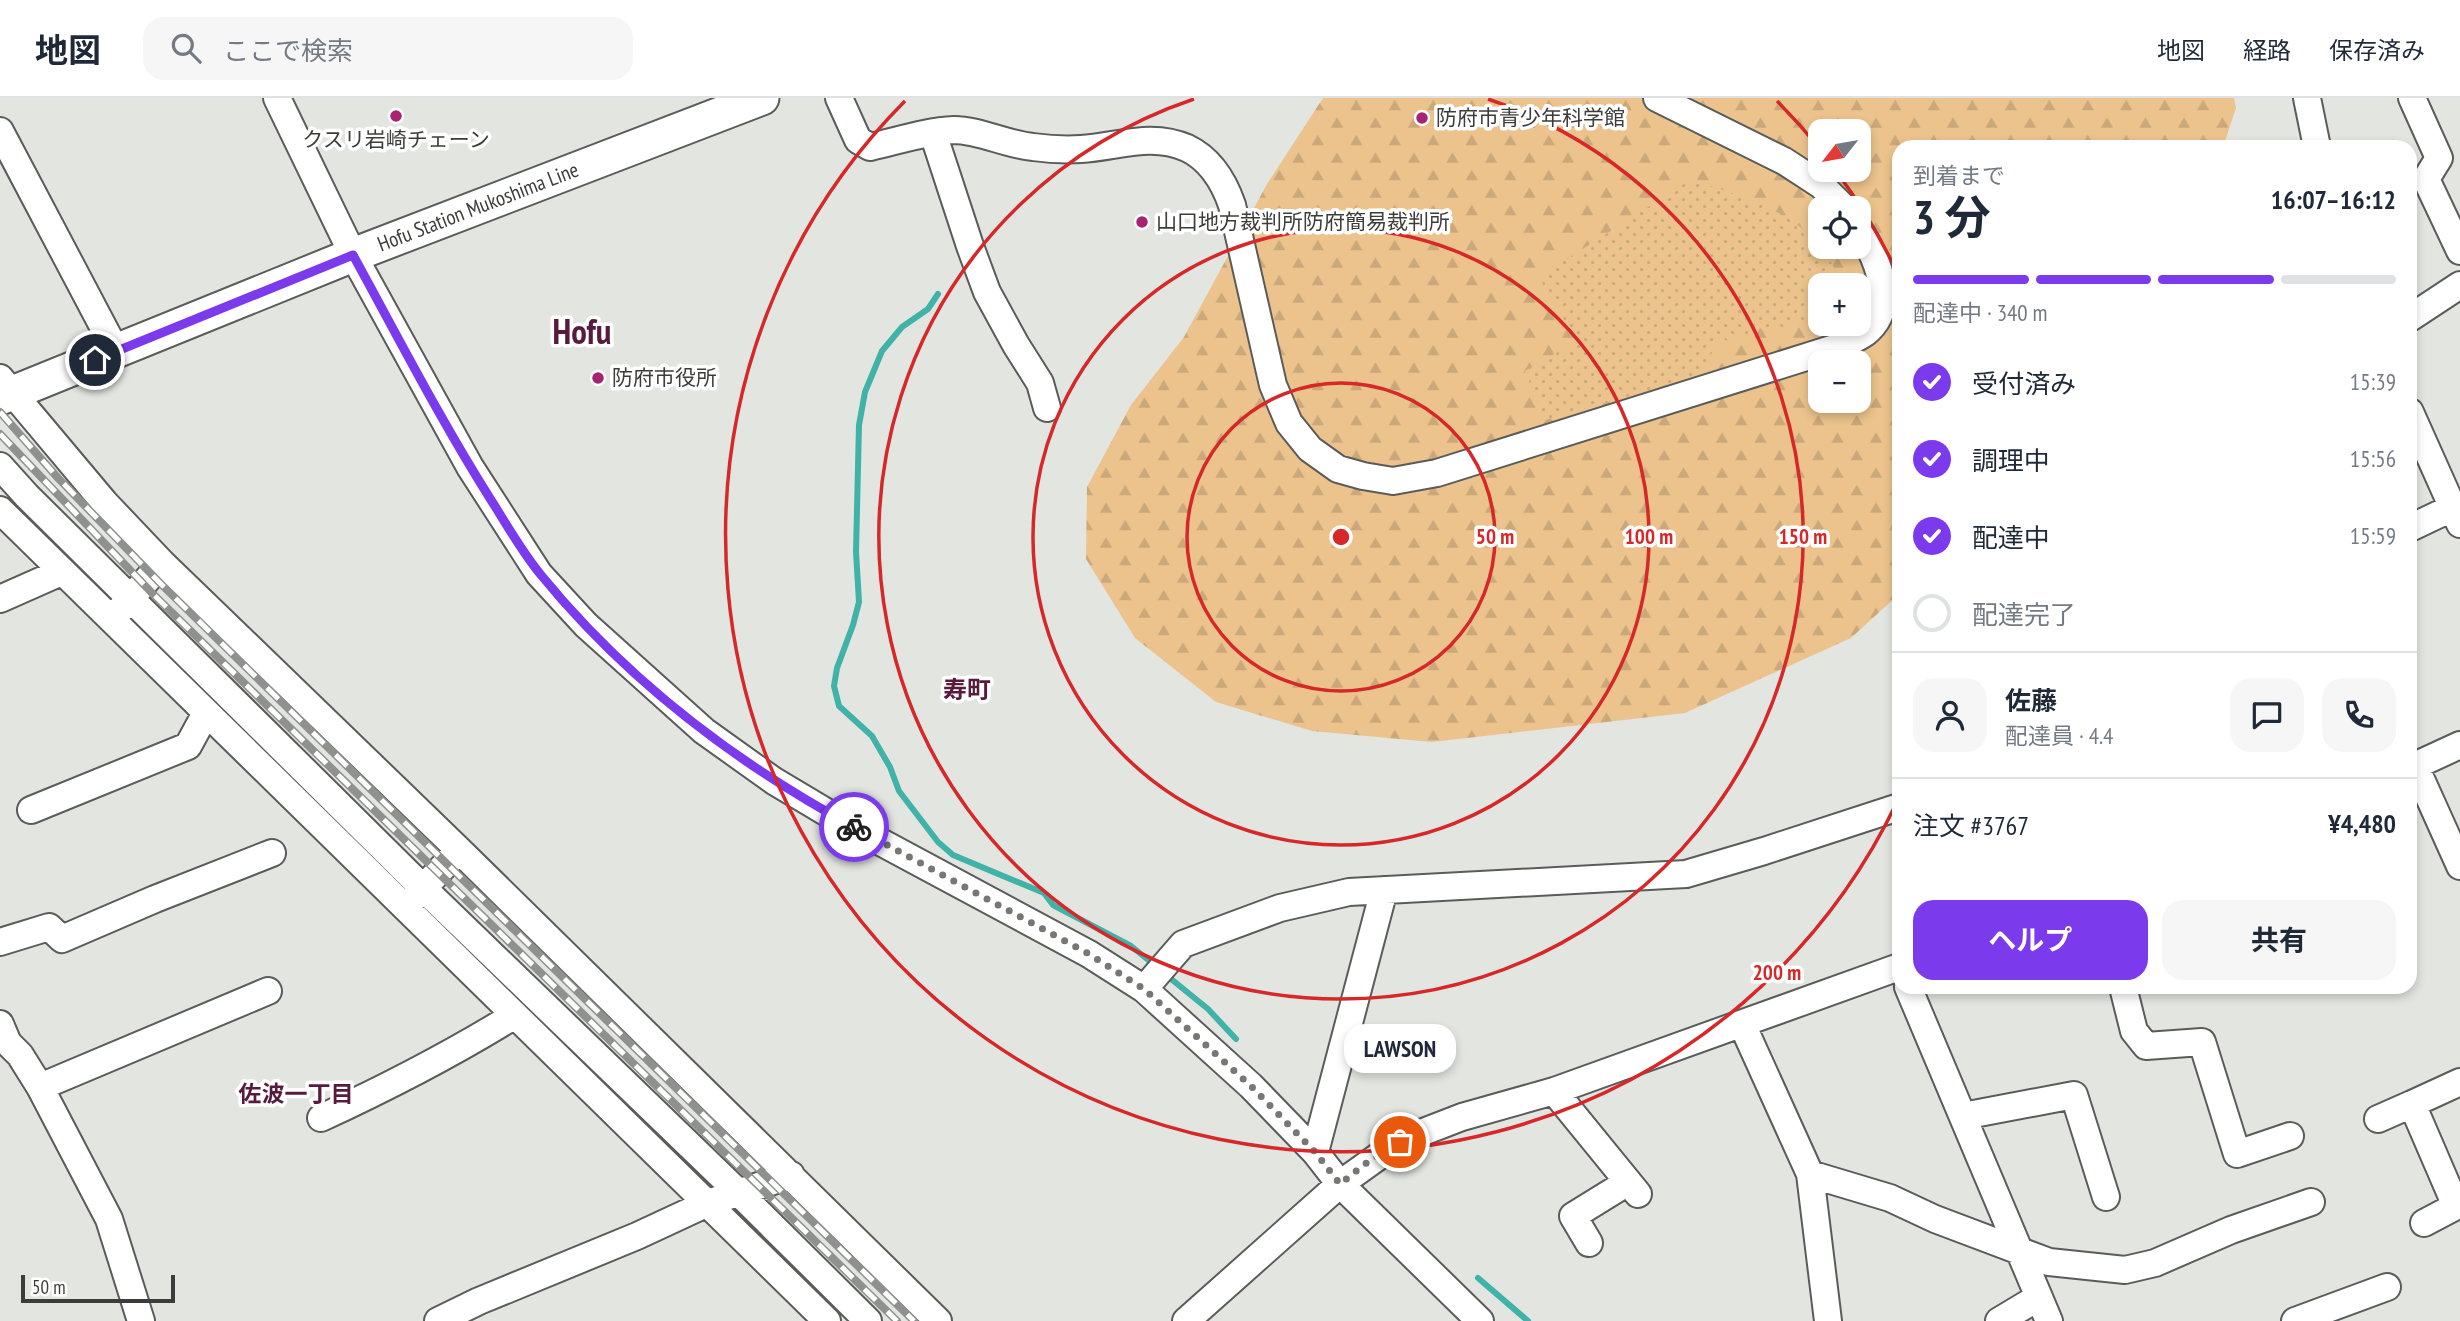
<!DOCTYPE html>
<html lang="ja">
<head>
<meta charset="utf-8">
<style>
	:root { --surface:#fff; --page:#f6f6f7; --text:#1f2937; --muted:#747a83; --line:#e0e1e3; --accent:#7c3aed }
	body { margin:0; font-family:"PT Sans Narrow","Noto Sans JP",sans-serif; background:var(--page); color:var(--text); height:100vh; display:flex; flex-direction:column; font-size:26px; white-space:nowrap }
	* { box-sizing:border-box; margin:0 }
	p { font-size:23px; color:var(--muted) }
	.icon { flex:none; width:38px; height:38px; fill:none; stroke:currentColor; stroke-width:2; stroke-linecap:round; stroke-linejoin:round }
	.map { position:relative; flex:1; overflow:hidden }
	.sheet { position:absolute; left:1892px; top:42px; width:525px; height:854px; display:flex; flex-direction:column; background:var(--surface); border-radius:21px; box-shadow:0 4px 10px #0003 }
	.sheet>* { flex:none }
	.needle { width:46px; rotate:239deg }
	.controls { position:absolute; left:1808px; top:21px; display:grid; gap:14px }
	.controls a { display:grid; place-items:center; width:63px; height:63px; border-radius:14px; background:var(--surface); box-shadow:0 4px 10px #0003; font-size:35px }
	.scale { position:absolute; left:21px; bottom:18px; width:154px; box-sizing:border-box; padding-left:7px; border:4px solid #3c3d3b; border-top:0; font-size:19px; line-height:24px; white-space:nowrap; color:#3c3d3b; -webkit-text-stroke:5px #fff; paint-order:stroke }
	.pin { position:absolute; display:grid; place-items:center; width:60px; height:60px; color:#fff; margin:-30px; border:4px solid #fff; border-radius:50%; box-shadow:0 2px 7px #0007 }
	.courier { position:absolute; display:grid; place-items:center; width:70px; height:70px; margin:-35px; border:5px solid #7c3aed; border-radius:50%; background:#fff; color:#222; box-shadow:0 2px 9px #0007 }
	.bubble { position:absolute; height:49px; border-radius:21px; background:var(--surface); box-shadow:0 4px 10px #0003; font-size:23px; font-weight:700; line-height:49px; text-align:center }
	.overview em { font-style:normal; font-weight:700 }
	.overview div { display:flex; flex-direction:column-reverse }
	.overview { display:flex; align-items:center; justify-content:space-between; height:119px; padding:0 21px }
	h1 { font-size:46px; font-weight:700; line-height:52px }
	.bar { display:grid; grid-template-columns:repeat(4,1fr); gap:10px 7px; align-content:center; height:84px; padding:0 21px }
	.bar i { height:9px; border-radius:5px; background:var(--line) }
	.bar .selected { background:var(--accent) }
	.bar p { grid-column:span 4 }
	.line { display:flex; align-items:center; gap:18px; padding:0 21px; border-top:2px solid var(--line) }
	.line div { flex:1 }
	.round { display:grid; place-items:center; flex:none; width:74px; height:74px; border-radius:21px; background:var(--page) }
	ol { padding:0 21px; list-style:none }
	li { display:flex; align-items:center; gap:21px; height:77px }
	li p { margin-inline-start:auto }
	li .icon { padding:7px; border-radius:50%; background:var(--accent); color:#fff; stroke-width:4 }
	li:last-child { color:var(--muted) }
	li i { width:38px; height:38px; border:4px solid var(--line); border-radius:50% }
	.action { display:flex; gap:14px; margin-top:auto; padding:14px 21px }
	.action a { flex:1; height:80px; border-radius:21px; background:var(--accent); color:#fff; font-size:28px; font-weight:700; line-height:80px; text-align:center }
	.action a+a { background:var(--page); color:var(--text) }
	header { display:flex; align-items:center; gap:42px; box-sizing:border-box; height:98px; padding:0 35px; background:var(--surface); border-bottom:2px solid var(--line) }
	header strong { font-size:33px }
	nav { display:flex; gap:38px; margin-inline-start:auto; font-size:24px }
	.search { width:490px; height:63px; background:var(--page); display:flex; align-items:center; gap:18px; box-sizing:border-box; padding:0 24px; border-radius:21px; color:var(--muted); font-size:26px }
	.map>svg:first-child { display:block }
</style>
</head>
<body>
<header>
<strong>地図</strong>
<div class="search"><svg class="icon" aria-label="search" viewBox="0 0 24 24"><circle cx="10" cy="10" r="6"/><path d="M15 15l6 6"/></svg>ここで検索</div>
<nav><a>地図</a><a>経路</a><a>保存済み</a></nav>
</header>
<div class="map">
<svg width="2460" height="1223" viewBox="0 0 2460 1223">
	<defs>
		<pattern id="forest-firs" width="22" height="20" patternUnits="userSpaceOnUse" patternTransform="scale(1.75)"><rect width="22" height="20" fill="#ecc38c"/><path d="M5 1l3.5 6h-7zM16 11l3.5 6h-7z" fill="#cba87a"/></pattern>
		<pattern id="park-dots" width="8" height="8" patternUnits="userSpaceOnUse" patternTransform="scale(1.75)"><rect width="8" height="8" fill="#ecc38c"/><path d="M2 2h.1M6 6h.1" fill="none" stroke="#cba87a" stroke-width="1.8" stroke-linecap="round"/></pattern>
	</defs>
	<rect width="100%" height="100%" fill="#e3e5e1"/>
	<path fill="url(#forest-firs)" fill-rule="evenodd" d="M1323 0H2234L2236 10 2223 49H1899V496L1851 540 1685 615 1432 644 1312 633 1216 604 1135 540 1086 461 1087 389 1131 307 1184 239 1267 86ZM1820 33H1858V72H1820ZM1820 110H1858V149H1820ZM1820 187H1858V226H1820ZM1820 264H1858V303H1820Z"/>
	<path fill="url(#park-dots)" d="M1690 82C1753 101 1819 119 1841 187H1820L1819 221 1810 215 1801 226 1793 220 1785 231 1775 225 1768 236 1759 229 1750 241 1741 235 1732 247 1723 240 1694 279 1545 322 1525 273 1577 243 1539 179Z"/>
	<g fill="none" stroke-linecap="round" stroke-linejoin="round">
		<path stroke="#40b2a8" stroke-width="6" d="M938 196 928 211 902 229 882 253 865 294 859 327 856 454 859 504 853 527 837 570 834 588 839 608 872 638 890 669 899 693 938 744 953 757 1044 795 1053 807 1131 848 1157 869
			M1165 876 1208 911 1236 941
			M1478 1180 1528 1223"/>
		<g stroke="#5a5c59" stroke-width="30">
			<path id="minor" d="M277 0 353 157 470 369 539 476 586 527 704 633 774 683 836 720 1089 856 1144 891 1251 988 1315 1054 1340 1086 1480 1223
				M839 0 858 42 870 49C897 43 927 33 954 32 979 32 1008 47 1033 49 1048 51 1066 52 1081 51 1117 49 1151 34 1187 50 1210 61 1224 84 1232 107L1273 287 1289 325 1310 351 1338 371 1363 378 1393 383 1437 375 1841 248C1848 244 1858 240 1865 235 1899 208 1877 159 1858 130
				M1657 0 1784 63 1821 87 1844 110
				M2307 0 2317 49
				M2412 0 2439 60 2426 81 2460 153
				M0 33 116 253
				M933 35 970 148 987 194 1016 247 1040 285 1047 310
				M2410 220 2460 187
				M0 280 105 405 162 465 459 752 938 1223
				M2410 314 2460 426
				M0 368 27 398 423 790 739 1095 868 1223
				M0 412 827 1223
				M2410 430 2452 410
				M0 501 61 474
				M119 513 162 465
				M2415 668 2460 768
				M2410 670 2460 647
				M31 712 188 648 206 615
				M412 802 459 752
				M0 844 49 829 62 841 155 801 272 755
				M1908 889 2049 1223
				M2123 889 2134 933 2146 948 2202 944 2237 1056 2290 1038
				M1144 891 1183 846 1280 810 1349 794 1686 776 1764 753 1899 709
				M0 926 8 945 20 957 40 989 109 1121 141 1223
				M1742 926 1810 1076 1828 1223
				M40 989 268 893
				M1554 993 1638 1096
				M1963 1018 2074 997 2106 1099
				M321 1020C388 989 452 956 515 917
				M2378 1021 2412 1006
				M1315 1054 1384 792
				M1810 1076 1890 1100 1935 1121 2049 1164 2125 1172 2155 1165 2231 1132 2311 1104
				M2456 1108 2412 1006 2460 984
				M2424 1125 2460 1106
				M1589 1145 1573 1118 1628 1084
				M438 1223 479 1203 637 1138 708 1105 791 1077
				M1186 1223 1340 1086 1400 1043 1462 1019 1554 993 1899 869
				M1999 1223 2039 1199
				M2295 1223 2387 1189"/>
		</g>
		<g stroke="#5a5c59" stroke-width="37">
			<path id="major" d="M0 300 353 157 762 0"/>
		</g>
		<use href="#minor" stroke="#fff" stroke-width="26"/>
		<use href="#major" stroke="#fff" stroke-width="33"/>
		<g stroke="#8f918e" stroke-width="8">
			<path id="rail" d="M0 314 58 380 161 486 914 1223
				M0 336 152 495 897 1223"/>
		</g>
		<use href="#rail" stroke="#fff" stroke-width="5" stroke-dasharray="16" stroke-linecap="butt"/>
	</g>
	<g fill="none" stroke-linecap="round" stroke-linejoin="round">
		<path stroke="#767875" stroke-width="7" stroke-dasharray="0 12.6" d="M854 729 1089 856 1144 891 1251 988 1315 1054 1340 1086 1365 1066 1400 1044"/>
		<path stroke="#7c3aed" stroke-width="9" d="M95 262 353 157C398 239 441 323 491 402 507 427 522 454 541 477 626 581 736 665 854 729"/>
	</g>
	<g fill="none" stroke="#d62828" stroke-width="3.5">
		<circle cx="1341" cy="439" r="154"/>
		<circle cx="1341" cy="439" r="308"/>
		<path d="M1488 1A462 462 0 1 1 1194 1"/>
		<path d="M1897 704A616 616 0 1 1 905 3M1777 3A616 616 0 0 1 1820 51M1836 73A616 616 0 0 1 1897 174"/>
	</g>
	<g fill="#a62472" stroke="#fff" stroke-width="2.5">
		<circle cx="396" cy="18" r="7"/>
		<circle cx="1422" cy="20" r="7"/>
		<circle cx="1142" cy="124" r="7"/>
		<circle cx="598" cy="280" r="7"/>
	</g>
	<g text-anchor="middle" stroke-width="7" stroke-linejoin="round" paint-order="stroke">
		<g font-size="21" fill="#3c3d3b" stroke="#fff" text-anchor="start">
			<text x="1436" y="27">防府市青少年科学館</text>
			<text x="396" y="49" text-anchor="middle">クスリ岩崎チェーン</text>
			<text x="1156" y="131">山口地方裁判所防府簡易裁判所</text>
			<text x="612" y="287">防府市役所</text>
		</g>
		<g font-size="21" fill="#3c3d3b" stroke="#fff">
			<text transform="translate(478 109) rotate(-21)" y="7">Hofu Station Mukoshima Line</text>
		</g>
		<g font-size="23" font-weight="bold" fill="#581a3d" stroke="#fff">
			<text x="296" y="1004">佐波一丁目</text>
		</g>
		<g font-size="24" font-weight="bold" fill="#581a3d" stroke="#fff">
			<text x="967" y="600">寿町</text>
		</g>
		<g font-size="35" font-weight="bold" fill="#581a3d" stroke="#fff">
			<text x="582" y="246">Hofu</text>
		</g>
	</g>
	<circle cx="1341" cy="439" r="10" fill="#d62828" stroke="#fff" stroke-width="3.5"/>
	<g font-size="21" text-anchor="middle" font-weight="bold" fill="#d62828" stroke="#fff" stroke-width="7" stroke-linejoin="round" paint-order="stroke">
		<text x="1495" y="446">50 m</text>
		<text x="1649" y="446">100 m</text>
		<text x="1803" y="446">150 m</text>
		<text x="1777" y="882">200 m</text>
	</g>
</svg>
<div class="controls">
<a><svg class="needle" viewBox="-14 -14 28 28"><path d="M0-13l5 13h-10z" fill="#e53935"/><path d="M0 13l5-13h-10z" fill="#747a83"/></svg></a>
<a><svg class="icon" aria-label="locate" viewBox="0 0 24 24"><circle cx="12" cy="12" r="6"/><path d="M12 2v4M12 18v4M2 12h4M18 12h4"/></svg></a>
<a>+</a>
<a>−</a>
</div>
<div class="scale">50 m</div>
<div class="pin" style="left:1400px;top:1044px;background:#ea580c"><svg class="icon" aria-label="bag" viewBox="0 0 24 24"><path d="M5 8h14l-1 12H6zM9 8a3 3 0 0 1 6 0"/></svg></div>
<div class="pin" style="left:95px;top:262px;background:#1f2937"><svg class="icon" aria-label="home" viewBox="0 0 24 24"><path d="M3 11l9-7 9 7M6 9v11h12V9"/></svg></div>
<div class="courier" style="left:854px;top:729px"><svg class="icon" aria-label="bike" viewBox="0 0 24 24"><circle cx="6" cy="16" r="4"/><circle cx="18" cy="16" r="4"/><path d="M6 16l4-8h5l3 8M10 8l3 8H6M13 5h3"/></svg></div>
<div class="bubble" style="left:1344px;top:926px;width:112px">LAWSON</div>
<section class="sheet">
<div class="overview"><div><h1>3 分</h1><p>到着まで</p></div><em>16:07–16:12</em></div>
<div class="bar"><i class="selected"></i><i class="selected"></i><i class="selected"></i><i></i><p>配達中 · 340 m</p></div>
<ol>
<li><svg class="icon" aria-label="check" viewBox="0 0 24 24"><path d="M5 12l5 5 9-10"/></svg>受付済み<p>15:39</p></li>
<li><svg class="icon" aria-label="check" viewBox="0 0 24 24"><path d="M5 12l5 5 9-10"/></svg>調理中<p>15:56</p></li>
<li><svg class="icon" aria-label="check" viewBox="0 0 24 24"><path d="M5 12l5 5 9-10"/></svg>配達中<p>15:59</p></li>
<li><i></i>配達完了</li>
</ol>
<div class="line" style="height:126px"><a class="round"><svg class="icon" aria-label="person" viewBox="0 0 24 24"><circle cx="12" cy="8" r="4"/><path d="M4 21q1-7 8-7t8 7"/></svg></a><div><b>佐藤</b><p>配達員 · 4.4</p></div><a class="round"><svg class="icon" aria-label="chat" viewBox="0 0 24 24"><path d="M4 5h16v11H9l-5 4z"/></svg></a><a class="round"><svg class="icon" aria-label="phone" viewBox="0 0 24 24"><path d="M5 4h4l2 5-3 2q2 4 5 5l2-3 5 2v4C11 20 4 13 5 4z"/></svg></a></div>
<div class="line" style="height:91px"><div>注文 #3767</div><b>¥4,480</b></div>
<div class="action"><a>ヘルプ</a><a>共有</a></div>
</section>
</div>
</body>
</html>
